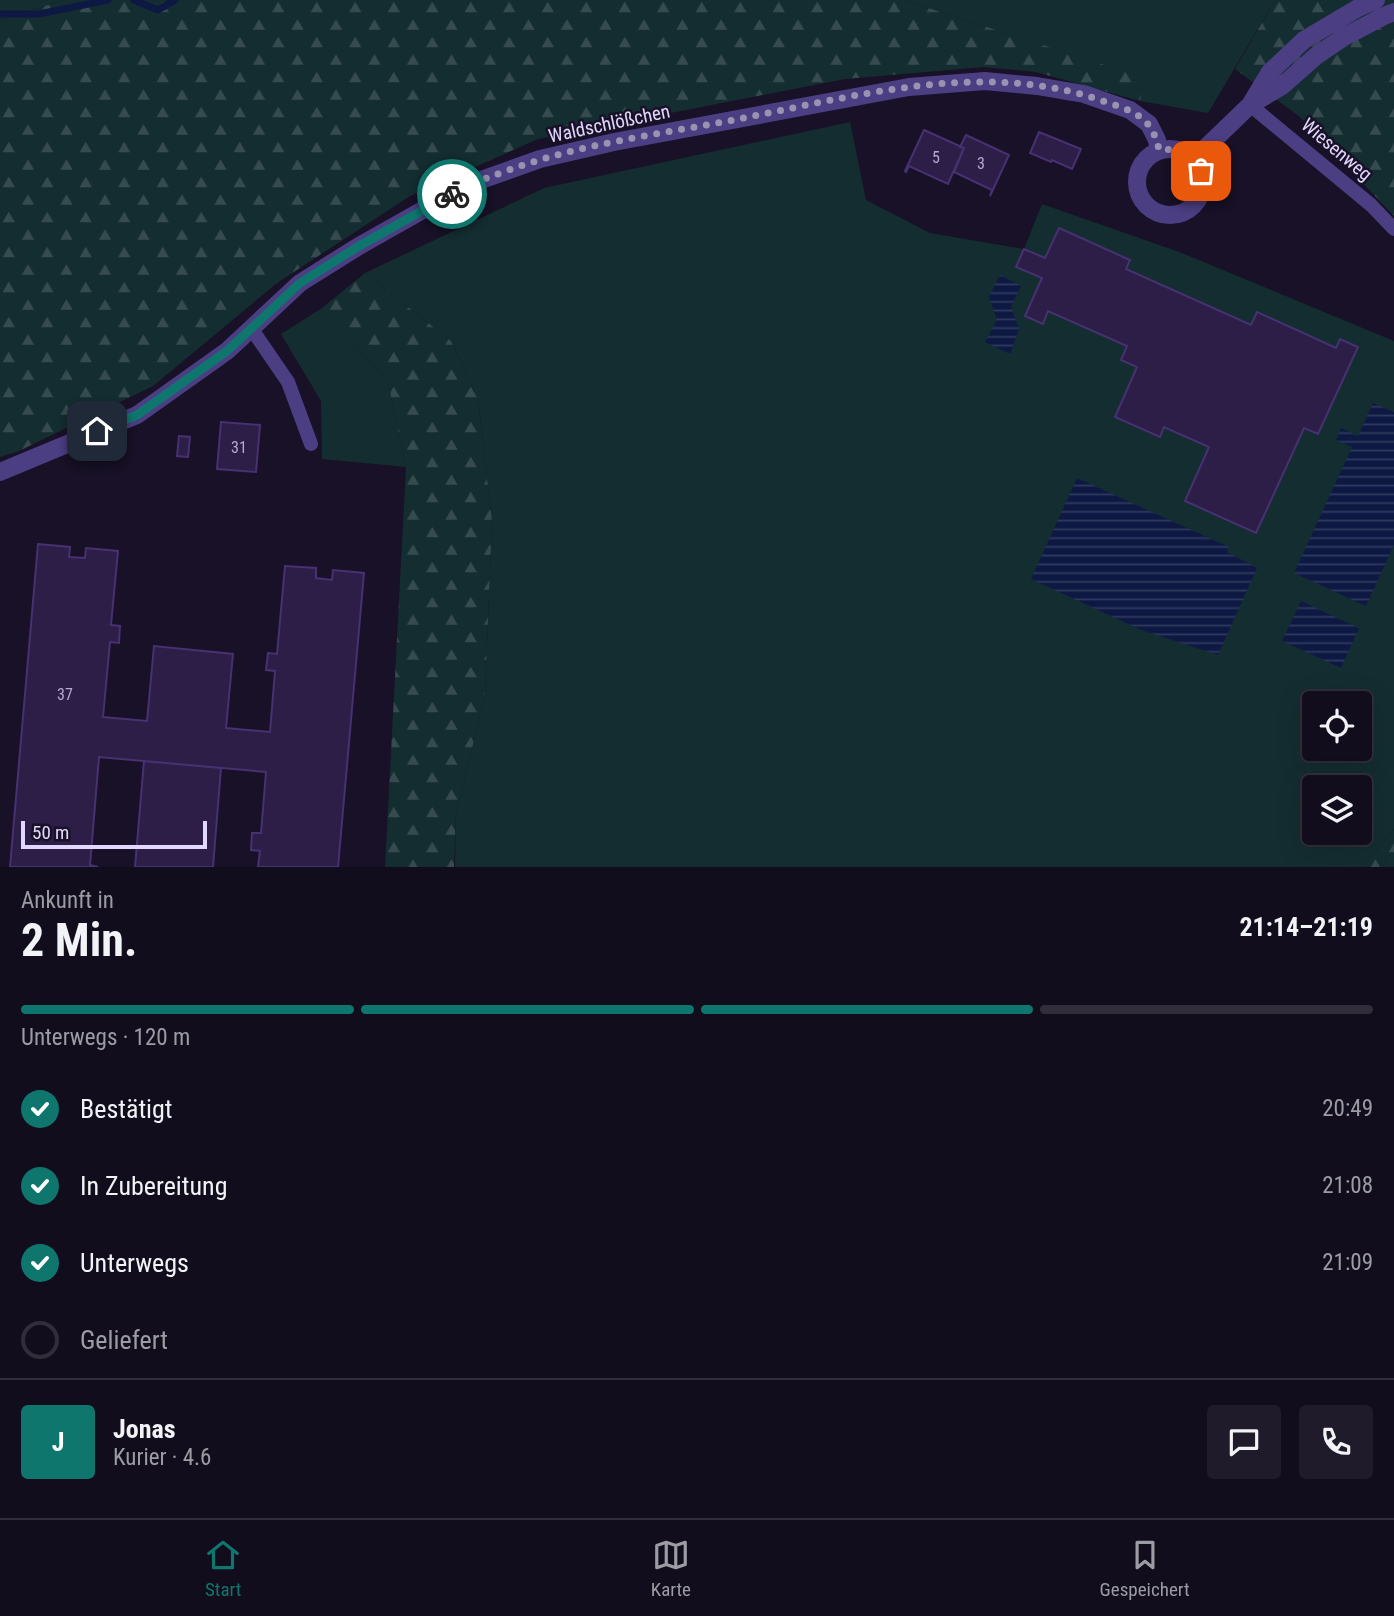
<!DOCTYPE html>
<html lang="de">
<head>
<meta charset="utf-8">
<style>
	:root { --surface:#120d1d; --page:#1f1b2a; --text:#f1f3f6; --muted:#9c9ca4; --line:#312d3b; --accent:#0f766e }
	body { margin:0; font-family:"Roboto Condensed",sans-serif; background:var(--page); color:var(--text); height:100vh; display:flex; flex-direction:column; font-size:26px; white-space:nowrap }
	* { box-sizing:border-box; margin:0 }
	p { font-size:23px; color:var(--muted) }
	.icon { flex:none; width:38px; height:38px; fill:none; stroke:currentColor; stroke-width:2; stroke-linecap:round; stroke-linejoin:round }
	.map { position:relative; height:867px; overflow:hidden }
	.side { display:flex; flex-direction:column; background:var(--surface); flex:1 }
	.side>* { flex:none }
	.buttons { position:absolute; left:1302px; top:691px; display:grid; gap:14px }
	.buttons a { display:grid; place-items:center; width:70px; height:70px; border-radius:7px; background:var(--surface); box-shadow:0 7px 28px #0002,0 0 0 2px var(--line); font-size:35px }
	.scale { position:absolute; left:21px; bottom:18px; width:186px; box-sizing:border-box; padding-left:7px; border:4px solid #e2d8fd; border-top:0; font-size:19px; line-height:24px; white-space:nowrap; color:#e2d8fd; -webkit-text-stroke:5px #181127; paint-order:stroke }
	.pin { position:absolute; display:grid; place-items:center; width:60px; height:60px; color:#fff; margin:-30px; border-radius:14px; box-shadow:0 4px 10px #0006 }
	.courier { position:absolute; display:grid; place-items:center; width:70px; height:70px; margin:-35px; border:5px solid #0f766e; border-radius:50%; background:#fff; color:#222; box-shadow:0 2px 9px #0007 }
	.headline em { font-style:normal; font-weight:700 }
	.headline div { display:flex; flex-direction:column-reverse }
	.headline { display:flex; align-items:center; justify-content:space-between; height:119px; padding:0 21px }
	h1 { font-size:46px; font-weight:700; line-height:52px }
	.bar { display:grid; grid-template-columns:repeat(4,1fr); gap:10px 7px; align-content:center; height:84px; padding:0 21px }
	.bar i { height:9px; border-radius:5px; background:var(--line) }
	.bar .active { background:var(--accent) }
	.bar p { grid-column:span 4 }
	.line { display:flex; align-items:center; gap:18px; padding:0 21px; border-top:2px solid var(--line) }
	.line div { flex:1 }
	.round { display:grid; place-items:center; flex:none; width:74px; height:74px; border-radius:7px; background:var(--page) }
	ol { padding:0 21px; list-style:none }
	li { display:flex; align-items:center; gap:21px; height:77px }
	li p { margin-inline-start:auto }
	li .icon { padding:7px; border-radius:50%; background:var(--accent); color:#fff; stroke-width:4 }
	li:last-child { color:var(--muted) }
	li i { width:38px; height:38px; border:4px solid var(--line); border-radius:50% }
	.menu { display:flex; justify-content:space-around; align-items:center; height:98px; border-top:2px solid var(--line); background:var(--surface); font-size:19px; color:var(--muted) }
	.menu a { display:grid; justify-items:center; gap:4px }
	.menu .active { color:var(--accent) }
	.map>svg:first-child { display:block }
</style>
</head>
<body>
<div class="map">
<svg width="1394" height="867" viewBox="0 0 1394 867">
	<defs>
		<pattern id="forest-firs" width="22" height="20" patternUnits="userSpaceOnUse" patternTransform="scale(1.75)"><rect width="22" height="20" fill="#142d30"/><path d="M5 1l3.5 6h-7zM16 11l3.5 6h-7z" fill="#364b4f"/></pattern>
		<pattern id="water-rules" width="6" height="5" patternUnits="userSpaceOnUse" patternTransform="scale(1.75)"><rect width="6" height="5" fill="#0d1943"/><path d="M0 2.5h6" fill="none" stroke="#303a5f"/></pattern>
	</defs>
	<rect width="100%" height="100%" fill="#181127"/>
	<path fill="#142d30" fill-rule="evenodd" d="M0 0H64L0 20Z
		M904 0H1275L1208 113 1140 101 1144 78Z
		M850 122 866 200 930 233 1024 249 1042 204 1182 253 1394 341V829L1363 867H455L456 814 485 695 492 521 478 399 451 341 365 273 544 188ZM1314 704H1360V749H1314ZM1314 788H1360V833H1314Z
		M322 308 388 382 406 467 322 459 321 401 281 334Z"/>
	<path fill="url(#forest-firs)" d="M64 0H904L1145 78 1140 101 1036 72 984 67 845 79 538 139 410 196 277 283 153 386 19 451 0 457V20Z
		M1275 0H1394V216L1300 117 1235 69Z
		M365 273 451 341 478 399 492 521 485 695 456 814 454 867H385L406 467 388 382 322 308Z
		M1394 829V867H1363Z"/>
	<path fill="url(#water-rules)" d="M1000 275 1021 286 1011 307 1019 329 1010 354 985 342 997 320 989 297Z
		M1373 403 1394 412V545L1366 606 1294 573 1352 447 1336 440 1341 428 1358 436Z
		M1077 478 1229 547 1227 552 1257 568 1218 655 1141 630 1031 579Z
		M1301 601 1359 628 1341 668 1282 641Z"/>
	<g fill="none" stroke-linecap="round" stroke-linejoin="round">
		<path stroke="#0d1943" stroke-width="7" d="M134 0 158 10 175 0
			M0 14H39L108 0"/>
	</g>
	<path fill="#2c1e47" stroke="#473172" stroke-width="2" d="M924 130 964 148 948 184 909 166 906 172 905 171Z
		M1039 132 1081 149 1072 169 1052 160 1051 162 1030 153Z
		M966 135 1009 155 990 196 992 190 954 172 964 148 960 147Z
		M1059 228 1130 260 1126 269 1251 325 1257 312 1336 348 1340 339 1358 347 1318 434 1304 428 1256 533 1185 501 1209 447 1164 427 1160 437 1115 417 1137 367 1121 360 1127 346 1048 311 1043 324 1025 316 1042 278 1016 267 1024 249 1045 258Z
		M221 422 260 425 256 472 217 469Z
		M179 436 190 437 188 457 177 456Z
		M38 544 70 547 69 557 85 558 86 548 118 551 111 625 120 626 119 643 110 642 103 717 147 721 154 646 233 654 226 728 270 732 275 671 266 670 268 653 277 654 285 566 316 568V578L332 580 333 570 364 573 338 867H258L260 851 251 850 252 833H261L266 772 99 757 90 865 98 867H10Z
		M144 761 221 768 213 867H135Z"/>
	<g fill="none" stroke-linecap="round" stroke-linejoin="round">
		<path stroke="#4b3e83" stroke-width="14" d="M1250 105 1371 205 1394 229
			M251 328 288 382 311 444"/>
		<path stroke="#4b3e83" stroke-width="18" d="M1252 102 1270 72 1304 40 1358 8 1376 0
			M1137 182a33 33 0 1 1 66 0a33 33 0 1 1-66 0Z
			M1194 159 1250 105 1282 86 1316 56 1344 37 1384 16 1394 12
			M0 472 137 415 227 351 300 283 359 246 467 185 540 159 614 142 909 87 985 81 1037 86 1084 94 1130 110 1149 124 1157 140 1159 150"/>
	</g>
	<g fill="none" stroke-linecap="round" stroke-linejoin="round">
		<path stroke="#9b92b2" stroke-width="7" stroke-dasharray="0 12.6" d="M452 194C469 184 487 178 506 171 577 145 653 135 728 121 850 98 981 58 1103 101 1133 111 1152 116 1159 150 1180 148 1191 153 1201 171"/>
		<path stroke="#0f766e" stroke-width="9" d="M97 431 137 415 227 351 300 283 359 246 452 194"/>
	</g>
	<g text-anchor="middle" stroke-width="5" stroke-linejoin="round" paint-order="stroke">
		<g font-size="16" fill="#b4aad0">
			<text x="936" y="163">5</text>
			<text x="981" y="169">3</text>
			<text x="239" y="453">31</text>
			<text x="65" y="700">37</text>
		</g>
		<g font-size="19" fill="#e2d8fd" stroke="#181127">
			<text transform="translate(609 123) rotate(-12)" y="7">Waldschlößchen</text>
			<text transform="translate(1337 149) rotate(40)" y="7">Wiesenweg</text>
		</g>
	</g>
</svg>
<div class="buttons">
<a><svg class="icon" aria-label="locate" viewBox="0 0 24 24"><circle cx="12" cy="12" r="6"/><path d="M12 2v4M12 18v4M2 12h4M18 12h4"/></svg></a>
<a><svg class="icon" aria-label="layers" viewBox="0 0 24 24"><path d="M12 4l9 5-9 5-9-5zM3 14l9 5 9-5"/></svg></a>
</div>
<div class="scale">50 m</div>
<div class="pin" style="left:1201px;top:171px;background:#ea580c"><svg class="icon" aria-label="bag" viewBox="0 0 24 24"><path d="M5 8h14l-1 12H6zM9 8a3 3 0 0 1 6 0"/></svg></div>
<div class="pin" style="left:97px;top:431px;background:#1f2937"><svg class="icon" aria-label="home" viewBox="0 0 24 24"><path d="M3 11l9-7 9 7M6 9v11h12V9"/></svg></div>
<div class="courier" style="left:452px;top:194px"><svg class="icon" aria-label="bike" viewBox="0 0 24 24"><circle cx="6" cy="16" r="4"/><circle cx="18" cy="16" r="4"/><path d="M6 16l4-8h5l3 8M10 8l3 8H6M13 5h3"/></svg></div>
</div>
<section class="side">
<div class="headline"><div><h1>2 Min.</h1><p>Ankunft in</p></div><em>21:14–21:19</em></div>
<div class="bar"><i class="active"></i><i class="active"></i><i class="active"></i><i></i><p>Unterwegs · 120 m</p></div>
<ol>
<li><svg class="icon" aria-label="check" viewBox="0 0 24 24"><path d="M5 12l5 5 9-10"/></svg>Bestätigt<p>20:49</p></li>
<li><svg class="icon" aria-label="check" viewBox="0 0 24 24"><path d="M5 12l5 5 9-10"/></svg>In Zubereitung<p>21:08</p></li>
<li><svg class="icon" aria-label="check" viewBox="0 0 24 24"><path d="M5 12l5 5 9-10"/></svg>Unterwegs<p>21:09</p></li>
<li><i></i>Geliefert</li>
</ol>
<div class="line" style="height:126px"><b class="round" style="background:var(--accent);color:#fff">J</b><div><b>Jonas</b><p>Kurier · 4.6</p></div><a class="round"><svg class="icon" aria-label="chat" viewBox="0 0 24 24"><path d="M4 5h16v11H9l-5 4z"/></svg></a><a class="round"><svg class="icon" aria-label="phone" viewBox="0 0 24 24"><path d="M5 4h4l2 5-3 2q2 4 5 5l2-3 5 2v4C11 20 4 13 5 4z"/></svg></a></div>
</section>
<nav class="menu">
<a class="active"><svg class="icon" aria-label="home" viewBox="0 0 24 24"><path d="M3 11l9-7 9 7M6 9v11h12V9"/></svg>Start</a>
<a><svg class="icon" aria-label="map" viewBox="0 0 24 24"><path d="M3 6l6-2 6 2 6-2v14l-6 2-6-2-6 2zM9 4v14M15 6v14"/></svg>Karte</a>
<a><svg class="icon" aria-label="saved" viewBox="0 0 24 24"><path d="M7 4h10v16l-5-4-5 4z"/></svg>Gespeichert</a>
</nav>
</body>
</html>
